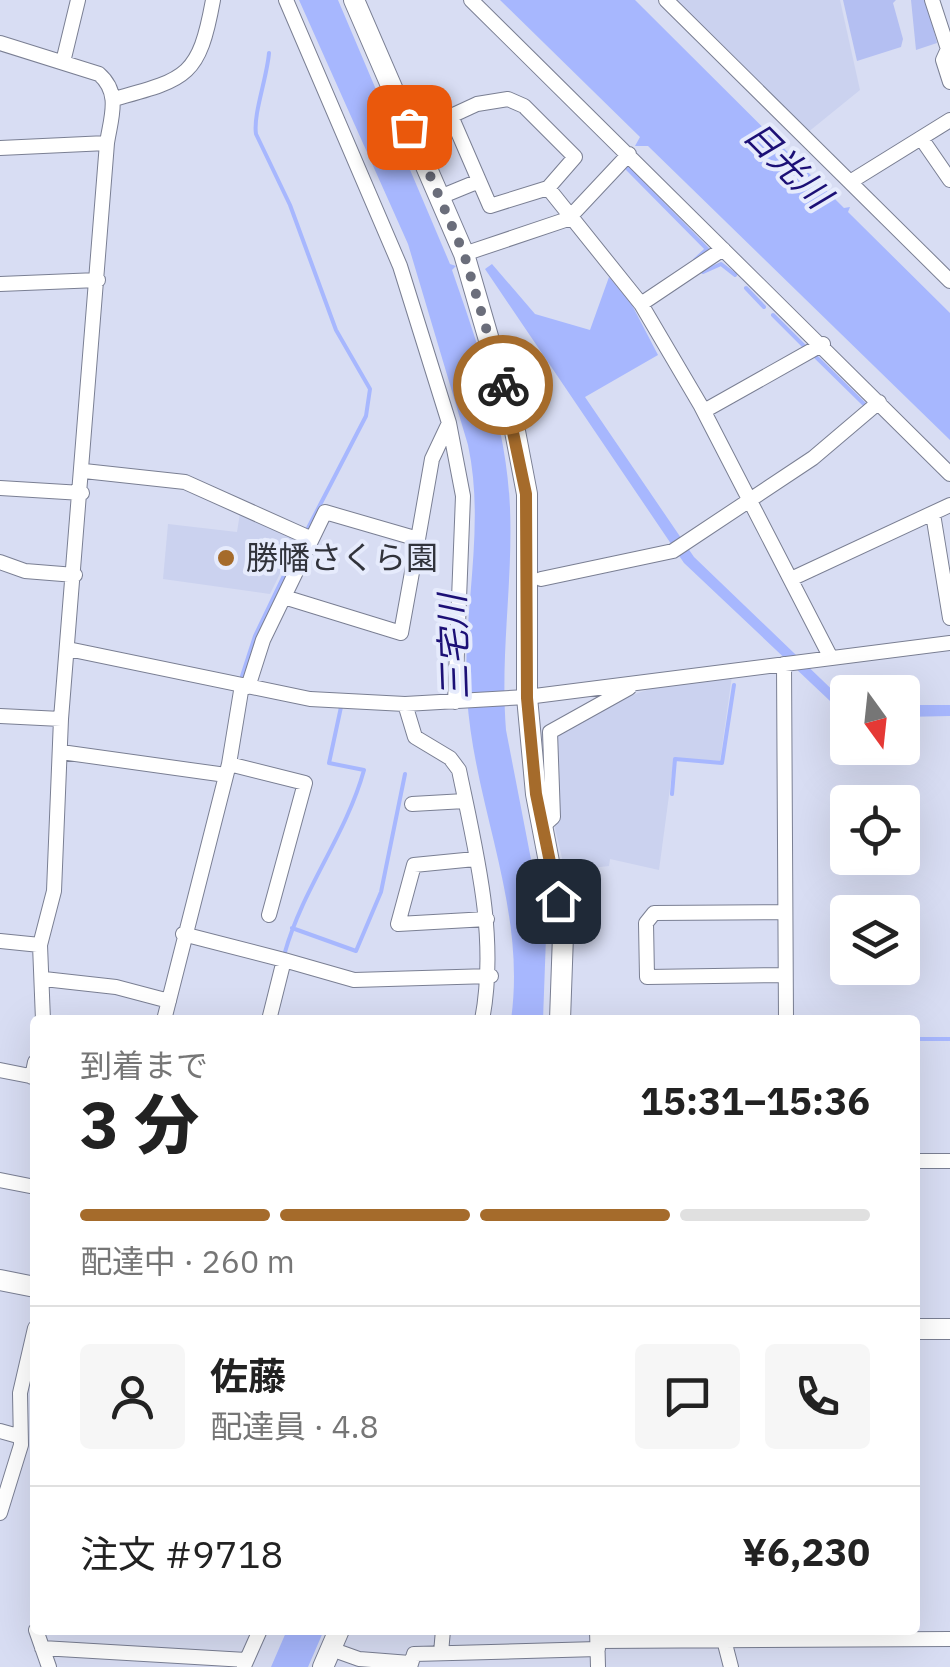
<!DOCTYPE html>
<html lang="ja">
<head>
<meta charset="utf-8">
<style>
	:root { --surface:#fff; --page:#f6f6f6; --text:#222; --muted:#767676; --line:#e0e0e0; --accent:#a56b2b }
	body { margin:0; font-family:"IBM Plex Sans","Noto Sans JP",sans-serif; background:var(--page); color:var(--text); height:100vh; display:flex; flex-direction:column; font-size:38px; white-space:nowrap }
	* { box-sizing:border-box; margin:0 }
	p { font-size:32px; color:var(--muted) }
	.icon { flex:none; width:55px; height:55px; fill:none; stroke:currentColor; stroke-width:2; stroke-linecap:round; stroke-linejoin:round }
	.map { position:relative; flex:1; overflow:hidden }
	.side { position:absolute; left:30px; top:1015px; width:890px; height:620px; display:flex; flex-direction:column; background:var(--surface); border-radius:10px; box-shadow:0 10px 40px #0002 }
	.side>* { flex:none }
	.needle { width:65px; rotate:165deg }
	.controls { position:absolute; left:830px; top:675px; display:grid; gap:20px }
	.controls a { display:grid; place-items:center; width:90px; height:90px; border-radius:10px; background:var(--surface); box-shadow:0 10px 40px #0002; font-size:50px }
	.pin { position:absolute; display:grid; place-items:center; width:85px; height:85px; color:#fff; margin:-42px; border-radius:20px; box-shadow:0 5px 15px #0006 }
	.courier { position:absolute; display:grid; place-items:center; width:100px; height:100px; margin:-50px; border:8px solid #a56b2b; border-radius:50%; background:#fff; color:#222; box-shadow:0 2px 12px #0007 }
	.overview em { font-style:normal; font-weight:800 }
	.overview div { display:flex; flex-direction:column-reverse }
	.overview { display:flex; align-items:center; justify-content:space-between; height:170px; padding:0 50px }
	h1 { font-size:65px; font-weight:800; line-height:75px }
	.bar { display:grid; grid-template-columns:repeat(4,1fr); gap:15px 10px; align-content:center; height:120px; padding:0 50px }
	.bar i { height:12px; border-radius:8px; background:var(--line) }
	.bar .active { background:var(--accent) }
	.bar p { grid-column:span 4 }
	.line { display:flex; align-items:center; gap:25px; padding:0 50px; border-top:2px solid var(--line) }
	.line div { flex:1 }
	.round { display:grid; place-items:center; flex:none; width:105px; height:105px; border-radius:10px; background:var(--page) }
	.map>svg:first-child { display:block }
</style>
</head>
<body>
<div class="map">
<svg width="950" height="1667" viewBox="0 0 950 1667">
	<rect width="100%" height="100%" fill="#d8ddf3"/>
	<path fill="#cbd2ef" d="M671 0H840L860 90 807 133Z
		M240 513 298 537 270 594 163 579 168 524 237 532Z
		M732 676 720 761 674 758 659 870 610 859 609 866 565 871 555 828 554 733 586 712 655 687Z"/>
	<path fill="#b4bff2" d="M843 0H896L893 3 903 39 901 47 857 61Z
		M911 0H926L937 43 916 50Z"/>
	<path fill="#a7b7fe" d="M299 0H338L450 264 456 266 452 270C478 345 507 427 510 508 513 582 500 655 506 730L546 937 543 1020H511C527 907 474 807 467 696 462 612 486 528 468 445L408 244Z
		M500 0H635L844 208 850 207 848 212 950 313V440L648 146H635L640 137Z
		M492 264 535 314 590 330 609 277 632 305 658 355 585 397 694 557 847 704V717L684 563 485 269Z
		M903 705H950V716L903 717Z
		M287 1630H324L308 1667H271Z"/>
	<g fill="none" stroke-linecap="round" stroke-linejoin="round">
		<path stroke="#a7b7fe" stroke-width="4" d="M269 53C267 78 253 114 256 134L290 205 336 330 370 389 366 416 307 530
			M626 167 707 249 695 260
			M703 272 721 264 735 275
			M746 288 764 307
			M773 315 808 350
			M814 355 866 406
			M242 676 255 636 302 538
			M672 794 675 759 722 763 734 685
			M292 928 356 951 381 892 405 774
			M285 952C303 888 346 835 364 770L329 763 341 707
			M915 1039H950"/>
		<g stroke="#7a7f93" stroke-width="16">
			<path id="street" d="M286 0 400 266 449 423 463 496 455 702
				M471 0 950 474
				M666 0 950 281
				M932 0 948 49 943 60 950 82
				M0 43 99 74C121 93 111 117 107 143L61 719 54 891 40 945 43 1020
				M63 62 78 0
				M114 99C187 79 199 77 213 0
				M508 99 524 106 575 157 548 188 490 206 451 116 477 104Z
				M921 138 950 180
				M0 148 107 143
				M850 182 950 120
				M548 188 641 304 701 406 831 658
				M440 197 479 181
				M464 254 568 219 629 154
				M0 284 98 280
				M641 304 723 249
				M704 411 823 344
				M84 471 185 482 312 539
				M0 488 82 493
				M933 514 950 618
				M0 562 25 571 75 575
				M541 579 673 551 813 458 879 402
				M791 579 950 505
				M284 597 401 633 418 539
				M68 649 310 699 405 704 527 697 950 643
				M784 664 786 1020
				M248 687 263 640 325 512 418 539 432 459 449 423
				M405 704 415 737 450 758 459 770C476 852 498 937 482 1020
				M0 716 61 719
				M61 752 226 775
				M229 764 305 783 269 915
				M412 804 465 801
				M543 826 553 817 550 732 629 688
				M475 859 414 865 398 924 487 919
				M785 912 654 913 646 923 647 977 785 975
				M183 934 284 960 269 1020
				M0 941 40 945
				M284 960 354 980 491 976
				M44 979 116 987 169 1001
				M164 1020 229 764 242 685
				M0 1070 35 1077
				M32 1077 35 1062
				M915 1161H950
				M0 1180 35 1187
				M0 1431 18 1436
				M0 1513 21 1445 20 1393 35 1328
				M36 1630 49 1667
				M597 1630 598 1667
				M724 1640 731 1667
				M598 1641 950 1639
				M42 1648 246 1660
				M331 1649 359 1659 410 1663
				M441 1653 443 1630
				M244 1666 260 1630
				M410 1667 414 1654 598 1649"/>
		</g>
		<g stroke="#7a7f93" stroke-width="22">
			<path id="secondary" d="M354 0 464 254 514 426 527 494V697L536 794 563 935 560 1020
				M0 1280 35 1287
				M915 1329H950
				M323 1667 339 1630"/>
		</g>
		<use href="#street" stroke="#fff" stroke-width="14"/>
		<use href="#secondary" stroke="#fff" stroke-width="20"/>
	</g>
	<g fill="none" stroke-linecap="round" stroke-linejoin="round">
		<path stroke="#6b6e7b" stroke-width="10" stroke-dasharray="0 18" d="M409 127 464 254 503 385"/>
		<path stroke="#a56b2b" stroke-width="12" d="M503 385 526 494 527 698 536 794 558 901"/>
	</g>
	<circle fill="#a56b2b" stroke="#e6ebfc" stroke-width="4" cx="226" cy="558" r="10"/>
	<g text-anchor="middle" stroke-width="8" stroke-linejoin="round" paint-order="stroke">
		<g font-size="32" fill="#31333b" stroke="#e6ebfc" text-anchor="start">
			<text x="246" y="569">勝幡さくら園</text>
		</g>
		<g font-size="35" font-style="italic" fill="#1c1076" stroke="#e6ebfc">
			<text transform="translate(787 165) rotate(45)" y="12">日光川</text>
			<text transform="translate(454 647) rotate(-92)" y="12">三宅川</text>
		</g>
	</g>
</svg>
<div class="controls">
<a><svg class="needle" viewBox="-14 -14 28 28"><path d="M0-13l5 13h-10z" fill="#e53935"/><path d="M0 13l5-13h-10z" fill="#767676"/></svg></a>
<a><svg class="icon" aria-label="locate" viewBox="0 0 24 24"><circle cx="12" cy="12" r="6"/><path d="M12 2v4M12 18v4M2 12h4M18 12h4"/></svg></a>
<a><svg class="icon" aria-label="layers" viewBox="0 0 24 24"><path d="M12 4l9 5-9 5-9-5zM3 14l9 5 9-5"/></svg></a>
</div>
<div class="pin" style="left:409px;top:127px;background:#ea580c"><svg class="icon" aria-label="bag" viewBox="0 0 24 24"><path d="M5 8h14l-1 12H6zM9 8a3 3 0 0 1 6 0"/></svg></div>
<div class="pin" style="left:558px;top:901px;background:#1f2937"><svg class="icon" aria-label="home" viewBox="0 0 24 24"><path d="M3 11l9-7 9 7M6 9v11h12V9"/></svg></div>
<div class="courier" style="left:503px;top:385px"><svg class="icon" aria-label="bike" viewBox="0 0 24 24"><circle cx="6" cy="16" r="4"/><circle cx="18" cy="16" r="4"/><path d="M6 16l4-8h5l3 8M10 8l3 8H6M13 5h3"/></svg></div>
<section class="side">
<div class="overview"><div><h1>3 分</h1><p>到着まで</p></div><em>15:31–15:36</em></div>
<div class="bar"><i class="active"></i><i class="active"></i><i class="active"></i><i></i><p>配達中 · 260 m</p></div>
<div class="line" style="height:180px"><a class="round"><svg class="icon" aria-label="person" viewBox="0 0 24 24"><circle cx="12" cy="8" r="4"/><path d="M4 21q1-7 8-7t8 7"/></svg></a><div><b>佐藤</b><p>配達員 · 4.8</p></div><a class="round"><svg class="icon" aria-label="chat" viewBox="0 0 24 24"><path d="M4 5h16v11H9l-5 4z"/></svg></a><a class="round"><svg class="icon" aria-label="phone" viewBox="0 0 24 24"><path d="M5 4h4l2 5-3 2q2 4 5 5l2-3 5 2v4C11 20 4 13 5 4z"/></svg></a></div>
<div class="line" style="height:130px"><div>注文 #9718</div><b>¥6,230</b></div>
</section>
</div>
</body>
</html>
